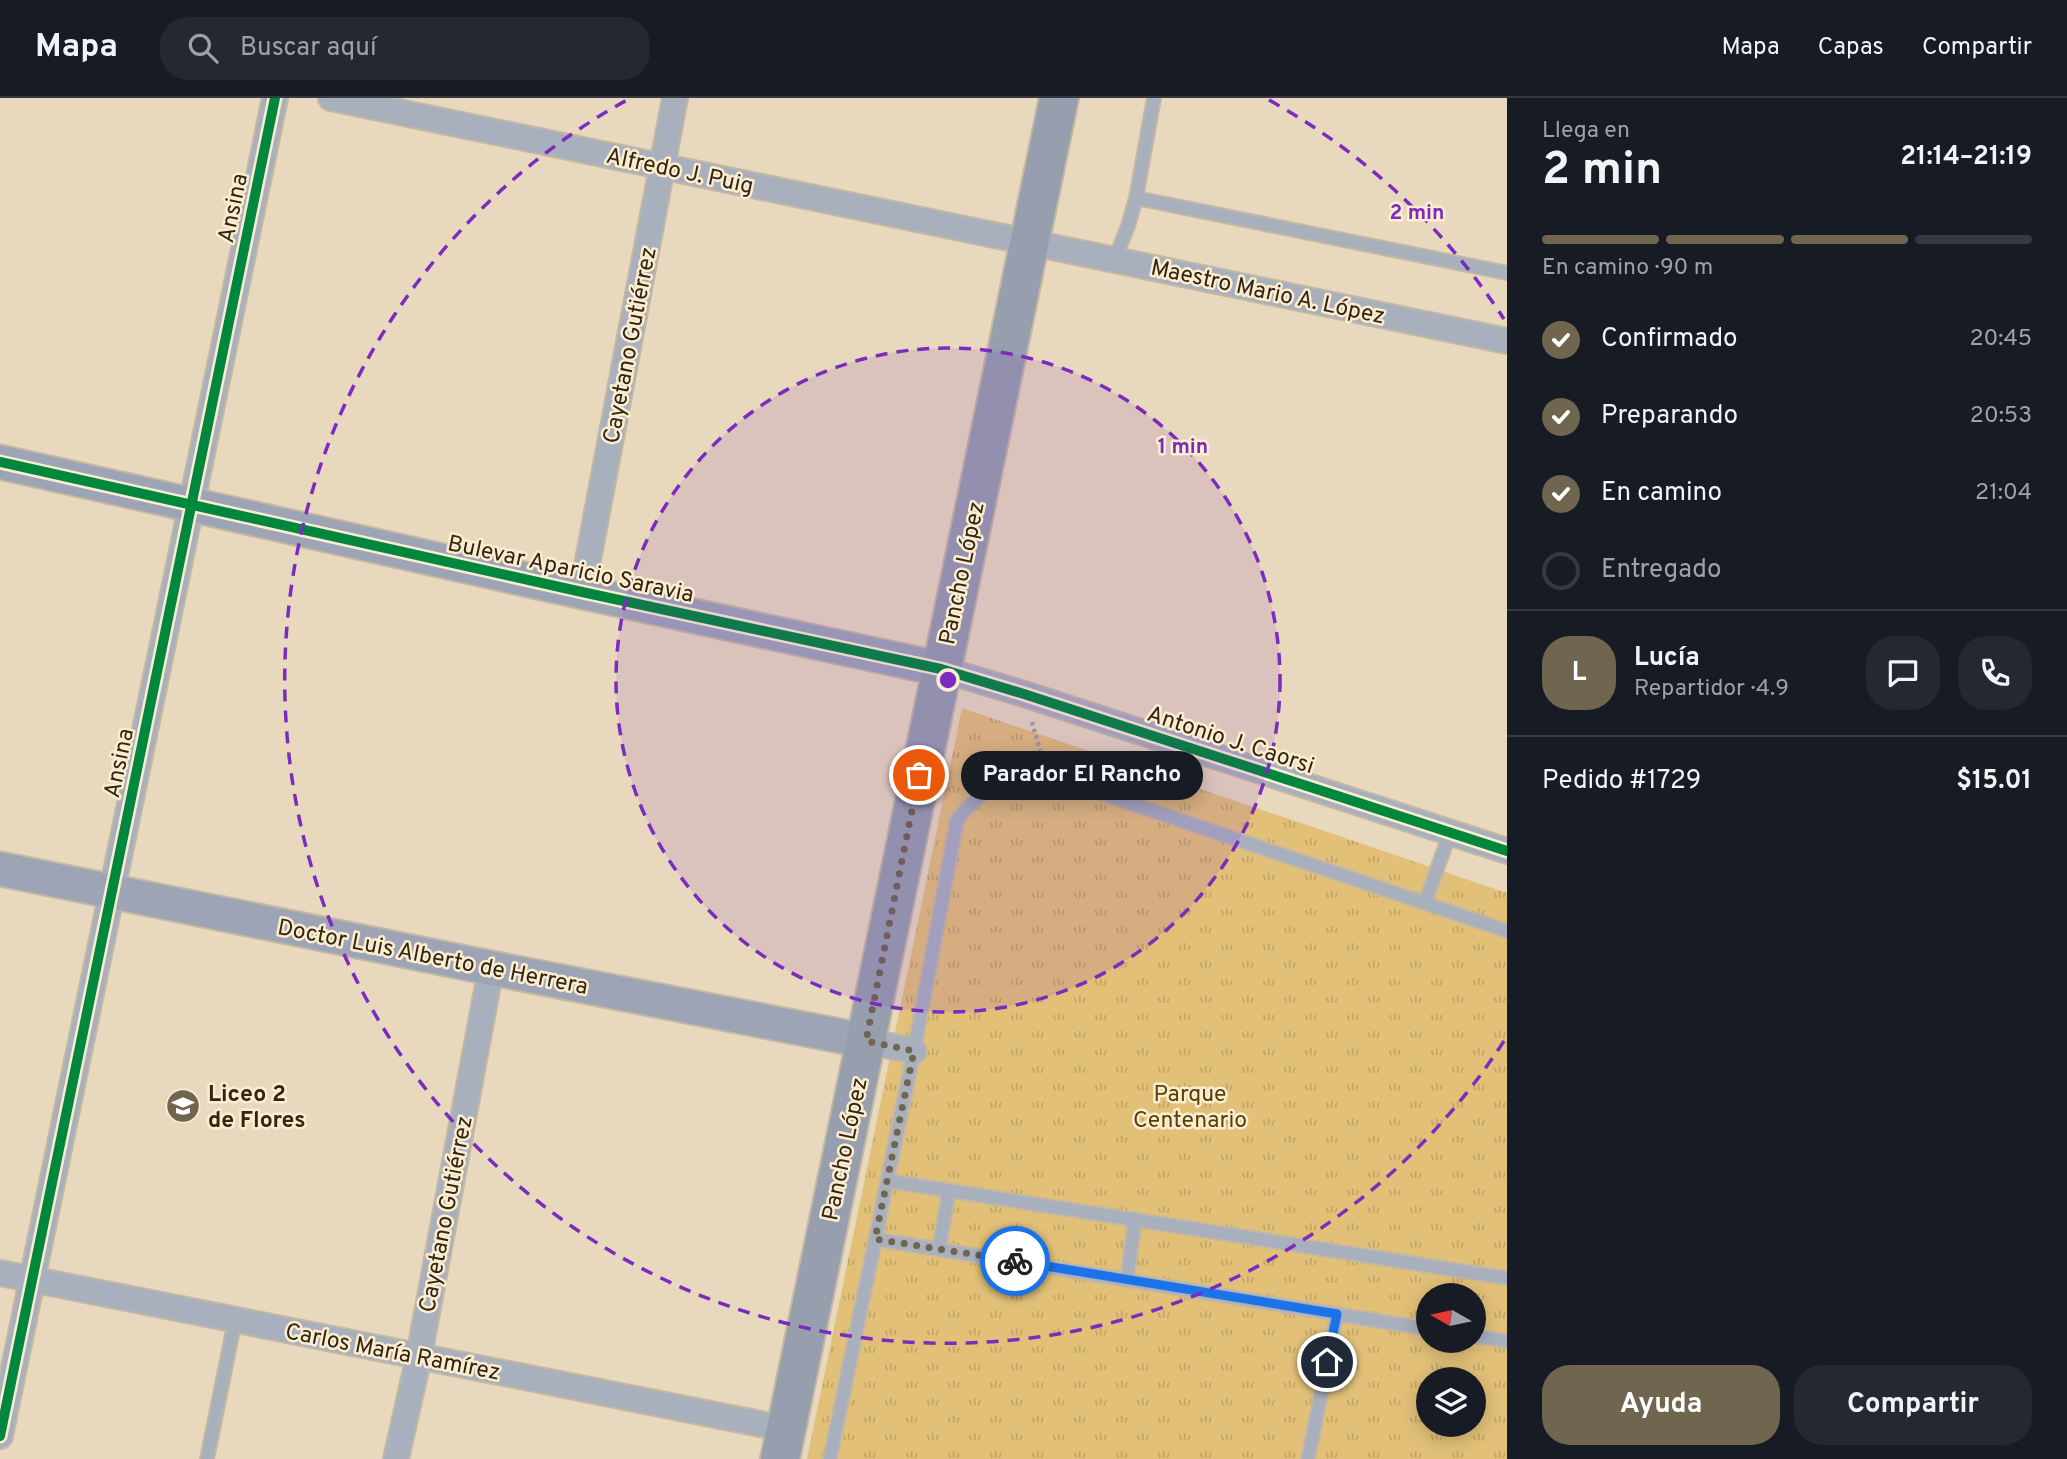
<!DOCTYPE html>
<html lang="es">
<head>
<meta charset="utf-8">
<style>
	:root { --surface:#171b24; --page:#242831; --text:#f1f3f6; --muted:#9ea1a6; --line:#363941; --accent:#70654f }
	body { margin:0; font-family:Overpass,sans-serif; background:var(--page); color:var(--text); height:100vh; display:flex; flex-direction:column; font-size:26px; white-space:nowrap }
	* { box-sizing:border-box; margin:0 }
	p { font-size:23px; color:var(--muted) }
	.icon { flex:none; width:38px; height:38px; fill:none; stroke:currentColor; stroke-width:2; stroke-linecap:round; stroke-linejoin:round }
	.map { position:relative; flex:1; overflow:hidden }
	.drawer { display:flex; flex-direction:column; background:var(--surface); width:560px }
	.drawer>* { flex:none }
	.needle { width:46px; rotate:279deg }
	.controls { position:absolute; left:1416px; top:1185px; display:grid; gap:14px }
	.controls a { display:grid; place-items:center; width:70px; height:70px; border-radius:50%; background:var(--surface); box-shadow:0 4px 18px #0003; font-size:35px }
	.pin { position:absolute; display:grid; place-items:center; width:60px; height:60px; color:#fff; margin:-30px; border:4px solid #fff; border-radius:50%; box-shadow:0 2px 7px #0007 }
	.courier { position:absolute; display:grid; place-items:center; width:70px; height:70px; margin:-35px; border:5px solid #1a73e8; border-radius:50%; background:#fff; color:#222; box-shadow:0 2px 9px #0007 }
	.bubble { position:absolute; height:49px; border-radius:24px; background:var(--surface); box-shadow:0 4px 18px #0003; font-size:23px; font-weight:700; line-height:49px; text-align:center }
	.head em { font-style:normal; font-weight:700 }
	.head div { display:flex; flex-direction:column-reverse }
	.head { display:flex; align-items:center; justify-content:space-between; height:119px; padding:0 35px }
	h1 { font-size:46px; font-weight:700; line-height:52px }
	.bar { display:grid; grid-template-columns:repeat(4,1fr); gap:10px 7px; align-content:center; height:84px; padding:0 35px }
	.bar i { height:9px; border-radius:5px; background:var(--line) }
	.bar .selected { background:var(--accent) }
	.bar p { grid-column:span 4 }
	.line { display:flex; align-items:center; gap:18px; padding:0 35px; border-top:2px solid var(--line) }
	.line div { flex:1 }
	.round { display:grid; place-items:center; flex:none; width:74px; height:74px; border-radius:28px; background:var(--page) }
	ol { padding:0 35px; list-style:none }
	li { display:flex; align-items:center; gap:21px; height:77px }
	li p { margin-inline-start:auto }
	li .icon { padding:7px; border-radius:50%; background:var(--accent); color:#fff; stroke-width:4 }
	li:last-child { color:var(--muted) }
	li i { width:38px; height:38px; border:4px solid var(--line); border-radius:50% }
	.action { display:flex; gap:14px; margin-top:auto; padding:14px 35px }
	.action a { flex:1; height:80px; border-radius:28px; background:var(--accent); color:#fff; font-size:28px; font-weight:700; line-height:80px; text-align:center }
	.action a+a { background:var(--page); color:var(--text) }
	header { display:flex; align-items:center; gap:42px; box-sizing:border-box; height:98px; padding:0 35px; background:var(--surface); border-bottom:2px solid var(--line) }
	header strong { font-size:33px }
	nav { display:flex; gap:38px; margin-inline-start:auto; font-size:24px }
	.search { width:490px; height:63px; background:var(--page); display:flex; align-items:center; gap:18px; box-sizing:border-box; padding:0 24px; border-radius:28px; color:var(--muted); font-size:26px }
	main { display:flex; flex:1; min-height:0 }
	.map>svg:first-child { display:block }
</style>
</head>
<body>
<header>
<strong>Mapa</strong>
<div class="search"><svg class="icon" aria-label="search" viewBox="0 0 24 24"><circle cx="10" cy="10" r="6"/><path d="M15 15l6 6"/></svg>Buscar aquí</div>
<nav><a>Mapa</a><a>Capas</a><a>Compartir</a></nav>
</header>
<main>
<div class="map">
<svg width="1507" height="1361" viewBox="0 0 1507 1361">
	<defs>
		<pattern id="grass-tufts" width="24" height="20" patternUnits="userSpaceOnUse" patternTransform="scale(1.75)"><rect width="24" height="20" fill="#e2c078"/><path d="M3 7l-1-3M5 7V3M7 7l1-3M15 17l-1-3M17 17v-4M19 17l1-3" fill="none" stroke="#c2a567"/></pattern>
	</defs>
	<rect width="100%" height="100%" fill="#e8d9be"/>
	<path fill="url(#grass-tufts)" fill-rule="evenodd" d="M962 610 1507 795V1361H807ZM1428 1197H1474V1242H1428ZM1428 1281H1474V1326H1428Z"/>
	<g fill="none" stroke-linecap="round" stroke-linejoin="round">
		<g stroke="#c4b8a2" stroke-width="16">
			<path id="lane" d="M1136 100 1507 175
				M1115 161 1128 128 1136 100 1154 0
				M1425 805 1450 735
				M888 1083 1507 1180
				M875 1141 1428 1231
				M939 1151 949 1093
				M1127 1182 1135 1121
				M1474 1238 1507 1243
				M207 1361 235 1222
				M830 1361 914 953 957 722C972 702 1004 676 1030 675 1035 674 1042 676 1047 677L1507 833
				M1308 1361 1337 1216"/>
		</g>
		<g stroke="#c4b8a2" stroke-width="28">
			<path id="street" d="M331 0 1507 243
				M582 494 675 0
				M941 571 1024 596 1507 753
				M866 943 914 953
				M0 1175 786 1331
				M0 1338 275 0
				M396 1361 419 1258 491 870"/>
		</g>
		<g stroke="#c4b8a2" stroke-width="37">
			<path id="secondary" d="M0 364 582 494 941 571
				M0 771 491 870 866 943"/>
		</g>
		<g stroke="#c4b8a2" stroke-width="42">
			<path id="highway" d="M780 1361 1059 0"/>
		</g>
		<path stroke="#a1a2a4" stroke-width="4.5" stroke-dasharray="3.5 3.5" stroke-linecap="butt" d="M1032 624 1041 656"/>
		<use href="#lane" stroke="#a8afbd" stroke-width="12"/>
		<use href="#street" stroke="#a8afbd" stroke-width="24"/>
		<use href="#secondary" stroke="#9ca4b6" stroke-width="33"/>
		<use href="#highway" stroke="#979ead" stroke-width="38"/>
		<g stroke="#fdedd0" stroke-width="15">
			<path id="cycleway" d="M0 364 582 494 941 571 1024 596 1507 753
				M0 1338 275 0"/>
		</g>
		<use href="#cycleway" stroke="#00873e" stroke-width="10"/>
	</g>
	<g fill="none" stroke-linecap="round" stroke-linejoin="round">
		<path stroke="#70654f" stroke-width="7" stroke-dasharray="0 12.6" d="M919 677 866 943 914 953 875 1141 1015 1163"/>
		<path stroke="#1a73e8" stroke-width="9" d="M1015 1163 1337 1216 1327 1264"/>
	</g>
	<circle cx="948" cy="582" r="332" fill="#7b2cbf" fill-opacity=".12"/>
	<g fill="none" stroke="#7b2cbf" stroke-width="3.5" stroke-dasharray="12 9">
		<circle cx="948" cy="582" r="332"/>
		<path d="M1504 943A663 663 0 1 1 627 2M1269 2A663 663 0 0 1 1504 221"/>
	</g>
	<defs>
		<g id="school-disc" transform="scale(1.75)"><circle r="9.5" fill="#70654f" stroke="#fdedd0"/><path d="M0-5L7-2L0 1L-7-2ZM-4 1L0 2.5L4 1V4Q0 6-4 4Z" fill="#fff"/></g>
	</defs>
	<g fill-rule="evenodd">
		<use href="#school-disc" x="183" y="1008"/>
	</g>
	<g text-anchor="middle" stroke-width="5" stroke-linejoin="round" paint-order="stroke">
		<g font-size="23" fill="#302613" stroke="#fdedd0">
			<text transform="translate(680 72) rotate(12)" y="8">Alfredo J. Puig</text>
			<text transform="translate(232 110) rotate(-78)" y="8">Ansina</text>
			<text transform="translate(1268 193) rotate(12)" y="8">Maestro Mario A. López</text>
			<text transform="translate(629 247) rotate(-79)" y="8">Cayetano Gutiérrez</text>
			<text transform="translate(571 470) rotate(12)" y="8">Bulevar Aparicio Saravia</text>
			<text transform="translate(961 475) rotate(-78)" y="8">Pancho López</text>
			<text transform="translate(1231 641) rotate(18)" y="8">Antonio J. Caorsi</text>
			<text transform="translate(118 665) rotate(-78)" y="8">Ansina</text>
			<text transform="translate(433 858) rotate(11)" y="8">Doctor Luis Alberto de Herrera</text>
			<text transform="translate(844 1051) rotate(-78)" y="8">Pancho López</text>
			<text transform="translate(445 1116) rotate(-79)" y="8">Cayetano Gutiérrez</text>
			<text transform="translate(393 1253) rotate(11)" y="8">Carlos María Ramírez</text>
		</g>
		<g font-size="23" font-weight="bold" fill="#302613" stroke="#fdedd0" text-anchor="start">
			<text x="208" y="1003">Liceo 2<tspan x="208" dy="26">de Flores</tspan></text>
		</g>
		<g font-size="23" fill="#563f09" stroke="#fdedd0">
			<text x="1190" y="1003">Parque<tspan x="1190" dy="26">Centenario</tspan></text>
		</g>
	</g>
	<circle cx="948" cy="582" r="10" fill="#7b2cbf" stroke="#fdedd0" stroke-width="3.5"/>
	<g font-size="21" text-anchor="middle" font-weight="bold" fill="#7b2cbf" stroke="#fdedd0" stroke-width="5" stroke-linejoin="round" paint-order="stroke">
		<text x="1417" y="121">2 min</text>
		<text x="1183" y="355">1 min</text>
	</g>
</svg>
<div class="controls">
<a><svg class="needle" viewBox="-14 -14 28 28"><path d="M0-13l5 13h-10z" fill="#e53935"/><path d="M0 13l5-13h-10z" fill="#9ea1a6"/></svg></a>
<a><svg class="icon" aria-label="layers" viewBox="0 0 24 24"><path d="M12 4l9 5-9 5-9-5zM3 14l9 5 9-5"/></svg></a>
</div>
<div class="pin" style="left:919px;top:677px;background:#ea580c"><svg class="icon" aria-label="bag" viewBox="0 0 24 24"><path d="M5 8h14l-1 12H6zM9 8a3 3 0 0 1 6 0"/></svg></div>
<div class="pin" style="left:1327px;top:1264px;background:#1f2937"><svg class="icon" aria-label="home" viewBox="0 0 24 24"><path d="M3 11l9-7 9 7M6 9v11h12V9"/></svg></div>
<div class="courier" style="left:1015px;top:1163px"><svg class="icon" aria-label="bike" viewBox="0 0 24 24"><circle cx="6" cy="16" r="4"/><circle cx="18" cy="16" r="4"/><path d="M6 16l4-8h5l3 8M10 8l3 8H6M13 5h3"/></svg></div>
<div class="bubble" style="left:961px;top:653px;width:242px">Parador El Rancho</div>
</div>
<section class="drawer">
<div class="head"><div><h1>2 min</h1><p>Llega en</p></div><em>21:14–21:19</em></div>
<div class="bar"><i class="selected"></i><i class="selected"></i><i class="selected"></i><i></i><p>En camino · 90 m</p></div>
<ol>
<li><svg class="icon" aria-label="check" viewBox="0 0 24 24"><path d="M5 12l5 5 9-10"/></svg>Confirmado<p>20:45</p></li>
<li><svg class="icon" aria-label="check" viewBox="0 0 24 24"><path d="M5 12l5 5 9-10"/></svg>Preparando<p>20:53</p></li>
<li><svg class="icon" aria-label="check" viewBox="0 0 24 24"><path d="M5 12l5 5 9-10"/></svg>En camino<p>21:04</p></li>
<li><i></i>Entregado</li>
</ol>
<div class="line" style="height:126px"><b class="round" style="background:var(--accent);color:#fff">L</b><div><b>Lucía</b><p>Repartidor · 4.9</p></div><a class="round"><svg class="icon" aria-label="chat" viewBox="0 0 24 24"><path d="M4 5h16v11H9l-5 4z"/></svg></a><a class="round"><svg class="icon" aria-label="phone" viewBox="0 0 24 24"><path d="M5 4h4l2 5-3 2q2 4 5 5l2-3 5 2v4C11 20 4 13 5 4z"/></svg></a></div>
<div class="line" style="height:91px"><div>Pedido #1729</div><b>$15.01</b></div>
<div class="action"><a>Ayuda</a><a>Compartir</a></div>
</section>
</main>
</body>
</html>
